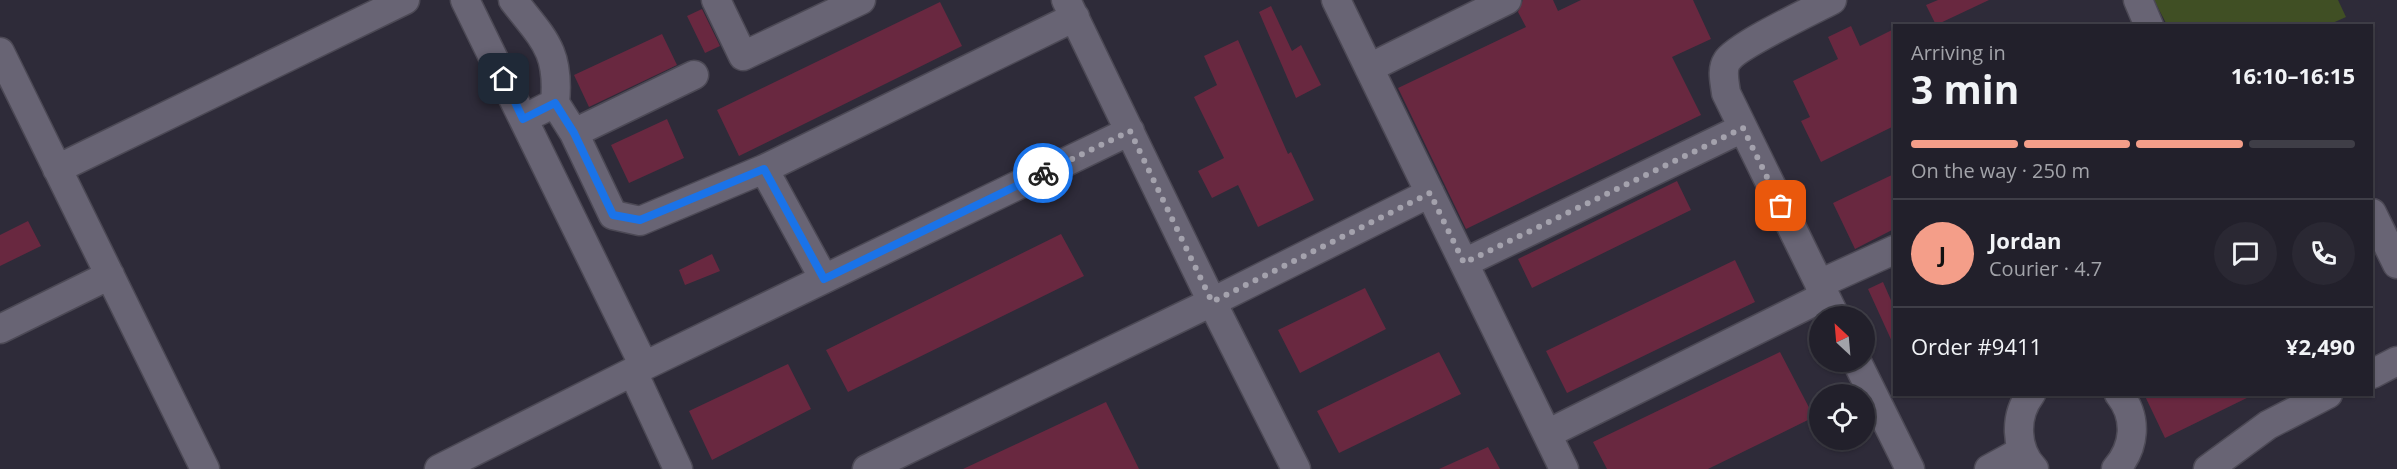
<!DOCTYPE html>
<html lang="en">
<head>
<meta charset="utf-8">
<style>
	:root { --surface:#22202b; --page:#2a2833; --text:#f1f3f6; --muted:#a2a3a9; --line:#3f3e47; --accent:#f49e89 }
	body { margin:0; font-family:"Open Sans",sans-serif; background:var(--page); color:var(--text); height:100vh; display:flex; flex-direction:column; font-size:22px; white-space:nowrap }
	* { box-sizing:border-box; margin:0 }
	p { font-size:20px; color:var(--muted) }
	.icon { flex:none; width:33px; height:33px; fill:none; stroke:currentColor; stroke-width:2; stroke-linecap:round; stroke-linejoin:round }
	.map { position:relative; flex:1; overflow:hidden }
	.sheet { position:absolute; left:1893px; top:24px; width:480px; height:372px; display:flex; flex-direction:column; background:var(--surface); border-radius:0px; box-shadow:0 2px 4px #0004,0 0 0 2px var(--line) }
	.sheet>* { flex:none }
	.needle { width:39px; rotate:334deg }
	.tools { position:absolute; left:1809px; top:306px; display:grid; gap:12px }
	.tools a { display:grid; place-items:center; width:66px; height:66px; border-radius:50%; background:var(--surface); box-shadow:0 2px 4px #0004,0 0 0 2px var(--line); font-size:30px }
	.pin { position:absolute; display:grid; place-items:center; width:51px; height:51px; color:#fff; margin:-26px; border-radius:12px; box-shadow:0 3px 9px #0006 }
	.courier { position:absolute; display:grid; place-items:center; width:60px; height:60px; margin:-30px; border:4px solid #1a73e8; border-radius:50%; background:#fff; color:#222; box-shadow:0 2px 8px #0007 }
	.overview em { font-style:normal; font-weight:700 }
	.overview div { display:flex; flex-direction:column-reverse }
	.overview { display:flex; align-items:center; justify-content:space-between; height:102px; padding:0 18px }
	h1 { font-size:39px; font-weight:700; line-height:45px }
	.bar { display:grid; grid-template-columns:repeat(4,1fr); gap:9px 6px; align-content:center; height:72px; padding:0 18px }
	.bar i { height:8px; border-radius:4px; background:var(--line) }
	.bar .current { background:var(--accent) }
	.bar p { grid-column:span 4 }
	.line { display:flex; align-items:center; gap:15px; padding:0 18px; border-top:2px solid var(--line) }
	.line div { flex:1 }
	.round { display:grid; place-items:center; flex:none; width:63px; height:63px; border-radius:32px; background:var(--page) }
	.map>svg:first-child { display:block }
</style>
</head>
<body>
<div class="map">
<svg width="2397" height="469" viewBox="0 0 2397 469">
	<rect width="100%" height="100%" fill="#2e2b39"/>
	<path fill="#404f24" d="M2154 0H2338L2346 17 2328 25H2167Z"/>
	<path fill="#692840" d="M1523 0H1553L1558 11 1581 0H1693L1711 39 1672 57 1701 115 1466 229 1398 88 1526 27 1518 12Z
		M1938 0H1989L1936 25 1926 5Z
		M940 2 962 46 739 156 717 110Z
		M1271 6 1292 51 1301 45 1321 85 1296 98 1259 12Z
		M702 9 720 46 705 53 687 16Z
		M1851 26 1860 46 1894 29V126L1821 162 1801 121 1810 117 1793 81 1838 59 1828 37Z
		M662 34 677 65 589 107 574 75Z
		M1238 40 1288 154 1291 152 1314 200 1258 227 1238 185 1212 198 1198 171 1224 158 1194 97 1217 85 1204 56Z
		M667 119 684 158 629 183 611 145Z
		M1894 174V229L1855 249 1833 203Z
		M1677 181 1691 210 1532 288 1518 259Z
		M28 221 41 246 0 266V235Z
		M1061 234 1084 276 848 392 826 350Z
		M712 254 720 271 685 285 679 270Z
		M1735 260 1755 302 1567 393 1546 351Z
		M1883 282 1894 307V346L1868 289Z
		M1365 288 1386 329 1300 373 1278 330Z
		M1439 352 1461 394 1339 453 1317 411Z
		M1780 352 1814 417 1708 469H1607L1593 442Z
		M788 364 811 409 712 460 689 411Z
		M2144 394H2255L2165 438Z
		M1106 402 1139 469H963Z
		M1488 447 1500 469H1439Z"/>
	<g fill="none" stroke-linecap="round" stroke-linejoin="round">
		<g stroke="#4c4955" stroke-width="31">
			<path id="minor" d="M465 0 644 366
				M513 0C543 39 560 50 555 103L537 112
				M716 0 743 56 861 0
				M1066 0 1212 302 1296 469
				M1336 0 1564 469
				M1832 0C1813 10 1736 46 1727 61 1721 70 1725 83 1726 93L1835 316
				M2138 0 2149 26
				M0 52 205 469
				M1369 68 1507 0
				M555 103 574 133 694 75
				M574 133 613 215 640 221 764 169 824 279
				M57 169 405 0
				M764 169 1075 17
				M2372 213 2397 264
				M1464 263 1743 128
				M1819 284 1894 250
				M0 329 110 275
				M1857 362 1910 469
				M633 372 678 469
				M2372 374 2397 361
				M2031 394C2014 416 2015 449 2034 469
				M1547 434 1825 296
				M439 469 644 366 1130 131
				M867 469 1212 302 1430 193
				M1989 469 2022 451
				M2116 469C2135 447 2138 418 2119 394
				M2208 469 2268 425 2328 394"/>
		</g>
		<use href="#minor" stroke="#686474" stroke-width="28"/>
	</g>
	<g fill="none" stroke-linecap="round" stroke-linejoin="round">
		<path stroke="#a4a2ad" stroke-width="6" stroke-dasharray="0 10.8" d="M1043 173 1130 131 1212 302 1430 193 1464 263 1743 128 1781 206"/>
		<path stroke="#1a73e8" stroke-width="8" d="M504 79 523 119 555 103 574 133 613 215 640 220 764 169 824 279 1043 173"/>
	</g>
</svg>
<div class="tools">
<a><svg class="needle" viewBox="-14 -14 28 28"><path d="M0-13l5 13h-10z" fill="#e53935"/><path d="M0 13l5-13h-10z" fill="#a2a3a9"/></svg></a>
<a><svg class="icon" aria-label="locate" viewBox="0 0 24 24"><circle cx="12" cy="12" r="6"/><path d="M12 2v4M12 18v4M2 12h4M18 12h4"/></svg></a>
</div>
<div class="pin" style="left:1781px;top:206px;background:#ea580c"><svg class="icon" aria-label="bag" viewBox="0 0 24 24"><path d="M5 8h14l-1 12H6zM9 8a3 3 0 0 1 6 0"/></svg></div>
<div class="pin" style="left:504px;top:79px;background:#1f2937"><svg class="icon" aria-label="home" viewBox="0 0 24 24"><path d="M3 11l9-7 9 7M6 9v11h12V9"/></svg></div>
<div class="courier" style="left:1043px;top:173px"><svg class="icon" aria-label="bike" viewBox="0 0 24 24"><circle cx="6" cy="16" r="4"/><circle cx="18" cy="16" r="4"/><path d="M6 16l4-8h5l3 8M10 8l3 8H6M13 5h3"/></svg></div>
<section class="sheet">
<div class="overview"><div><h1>3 min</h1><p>Arriving in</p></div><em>16:10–16:15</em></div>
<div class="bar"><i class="current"></i><i class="current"></i><i class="current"></i><i></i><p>On the way · 250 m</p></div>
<div class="line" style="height:108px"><b class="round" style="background:var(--accent);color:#111">J</b><div><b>Jordan</b><p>Courier · 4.7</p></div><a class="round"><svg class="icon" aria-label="chat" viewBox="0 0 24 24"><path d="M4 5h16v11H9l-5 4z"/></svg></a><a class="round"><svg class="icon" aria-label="phone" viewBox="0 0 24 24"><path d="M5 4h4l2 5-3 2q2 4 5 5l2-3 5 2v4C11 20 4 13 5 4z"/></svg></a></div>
<div class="line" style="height:78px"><div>Order #9411</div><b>¥2,490</b></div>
</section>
</div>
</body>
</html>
